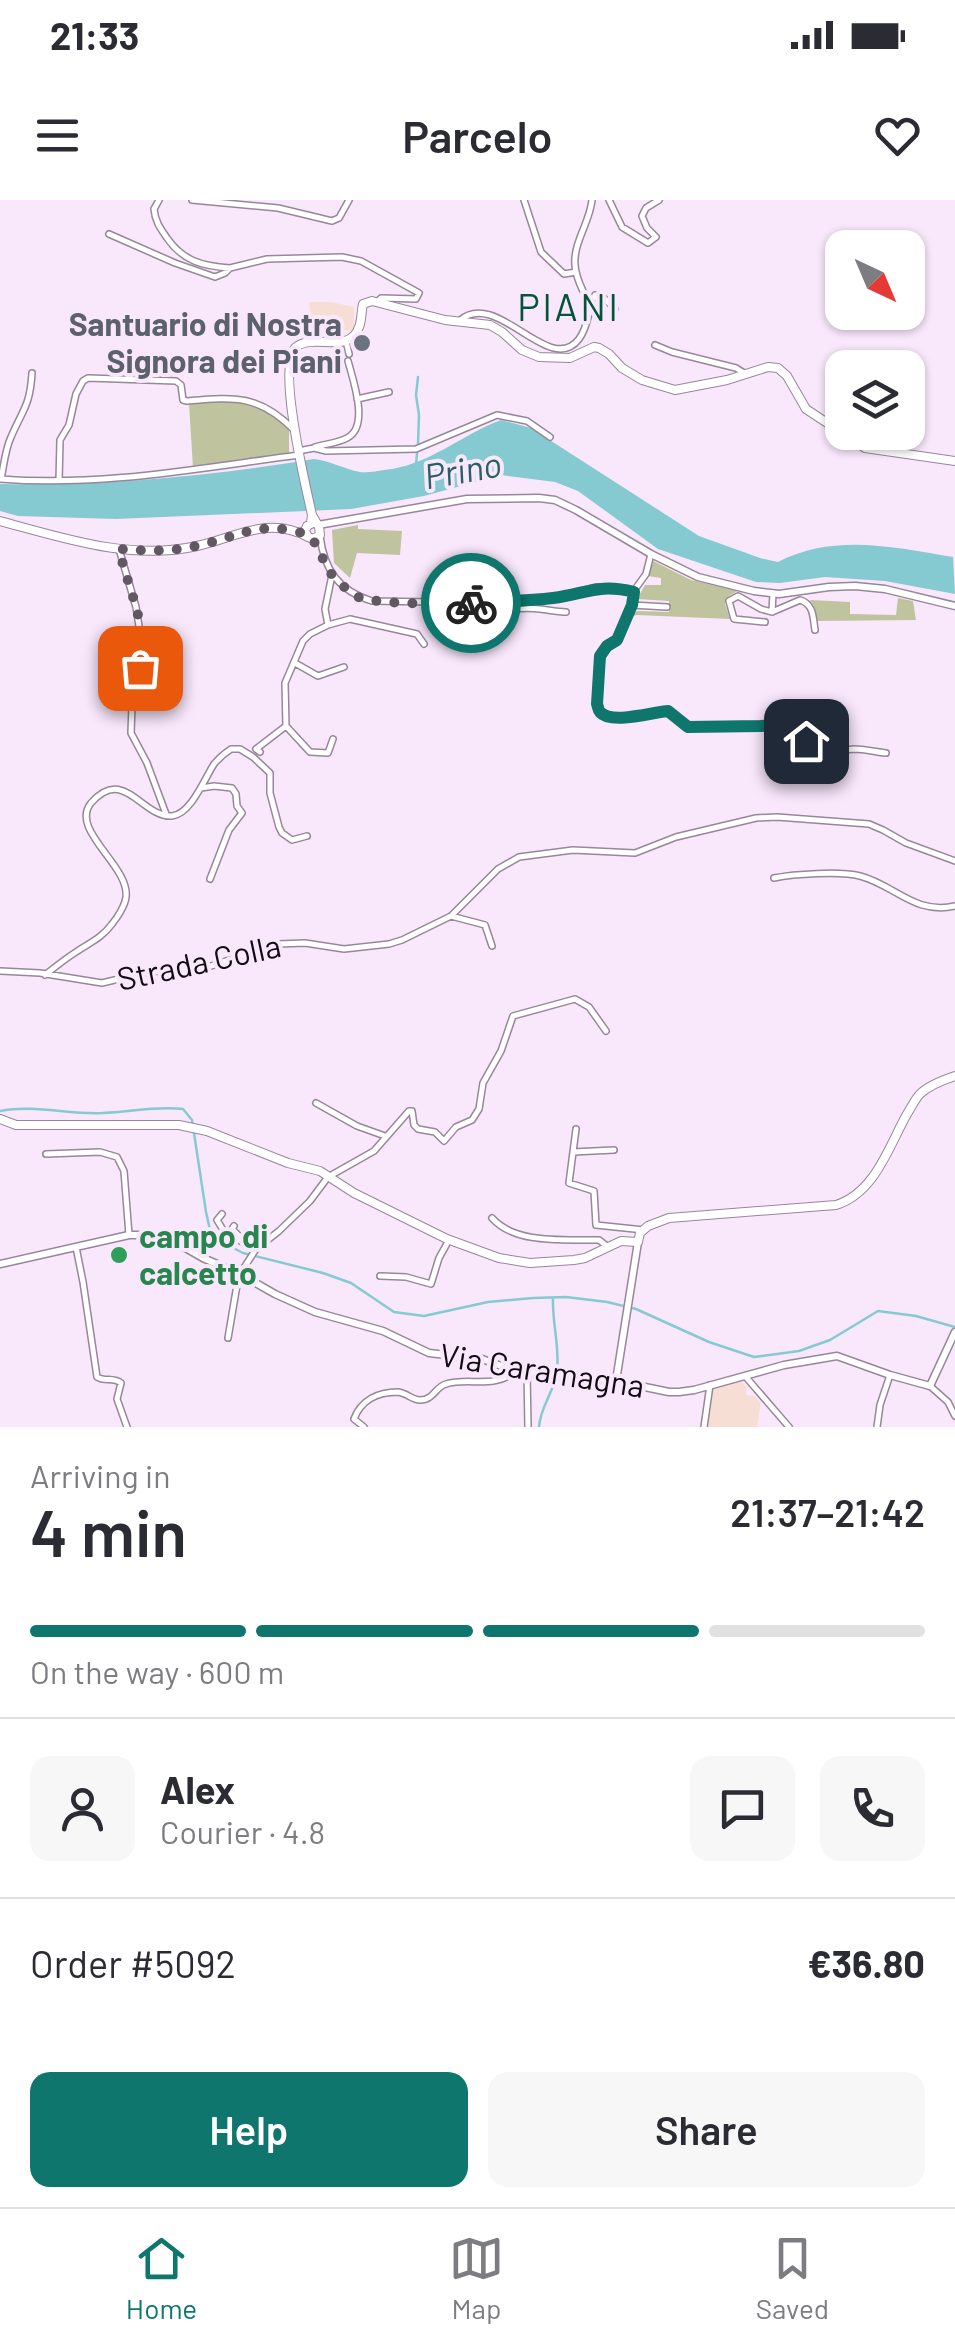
<!DOCTYPE html>
<html lang="en">
<head>
<meta charset="utf-8">
<style>
	:root { --surface:#fff; --page:#f7f7f7; --text:#2b2b33; --muted:#7c7c81; --line:#e1e1e2; --accent:#0f766e }
	body { margin:0; font-family:Barlow,sans-serif; background:var(--page); color:var(--text); height:100vh; display:flex; flex-direction:column; font-size:38px; white-space:nowrap }
	* { box-sizing:border-box; margin:0 }
	p { font-size:32px; color:var(--muted) }
	.icon { flex:none; width:55px; height:55px; fill:none; stroke:currentColor; stroke-width:2; stroke-linecap:round; stroke-linejoin:round }
	.map { position:relative; height:1227px; overflow:hidden }
	.panel { display:flex; flex-direction:column; background:var(--surface); flex:1 }
	.panel>* { flex:none }
	.needle { width:65px; rotate:136deg }
	.tools { position:absolute; left:825px; top:30px; display:grid; gap:20px }
	.tools a { display:grid; place-items:center; width:100px; height:100px; border-radius:20px; background:var(--surface); box-shadow:0 2px 8px #0004; font-size:50px }
	.pin { position:absolute; display:grid; place-items:center; width:85px; height:85px; color:#fff; margin:-42px; border-radius:20px; box-shadow:0 5px 15px #0006 }
	.courier { position:absolute; display:grid; place-items:center; width:100px; height:100px; margin:-50px; border:8px solid #0f766e; border-radius:50%; background:#fff; color:#222; box-shadow:0 2px 12px #0007 }
	.overview em { font-style:normal; font-weight:600 }
	.overview div { display:flex; flex-direction:column-reverse }
	.overview { display:flex; align-items:center; justify-content:space-between; height:170px; padding:0 30px }
	h1 { font-size:65px; font-weight:600; line-height:75px }
	.bar { display:grid; grid-template-columns:repeat(4,1fr); gap:15px 10px; align-content:center; height:120px; padding:0 30px }
	.bar i { height:12px; border-radius:8px; background:var(--line) }
	.bar .active { background:var(--accent) }
	.bar p { grid-column:span 4 }
	.line { display:flex; align-items:center; gap:25px; padding:0 30px; border-top:2px solid var(--line) }
	.line div { flex:1 }
	.round { display:grid; place-items:center; flex:none; width:105px; height:105px; border-radius:20px; background:var(--page) }
	.action { display:flex; gap:20px; margin-top:auto; padding:20px 30px }
	.action a { flex:1; height:115px; border-radius:20px; background:var(--accent); color:#fff; font-size:40px; font-weight:600; line-height:115px; text-align:center }
	.action a+a { background:var(--page); color:var(--text) }
	.status { display:flex; justify-content:space-between; align-items:center; height:70px; padding:0 50px; background:var(--surface); direction:ltr }
	.status svg { height:28px; fill:currentColor }
	header { display:flex; justify-content:space-between; align-items:center; height:130px; padding:0 30px; background:var(--surface); font-size:45px; font-weight:600 }
	.tab-bar { display:flex; justify-content:space-around; align-items:center; height:140px; border-top:2px solid var(--line); background:var(--surface); font-size:28px; color:var(--muted) }
	.tab-bar a { display:grid; justify-items:center; gap:5px }
	.tab-bar .active { color:var(--accent) }
	.map>svg:first-child { display:block }
</style>
</head>
<body>
<div class="status"><b>21:33</b><svg viewBox="0 0 49 12"><path d="M0 12V9h3v3zM5 12V6h3v6zM10 12V3h3v9zM15 12V0h3v12zM26 1h20v11H26zM47 4h2v5h-2z"/></svg></div>
<header><svg class="icon" aria-label="menu" viewBox="0 0 24 24"><path d="M4 6h16M4 12h16M4 18h16"/></svg>Parcelo<svg class="icon" aria-label="heart" viewBox="0 0 24 24"><path d="M12 20l-8-8c-3-5 5-10 8-4 3-6 11-1 8 4z"/></svg></header>
<div class="map">
<svg width="955" height="1227" viewBox="0 0 955 1227">
	<rect width="100%" height="100%" fill="#f9e7fc"/>
	<path fill="#f7ded5" d="M309 102H331L354 107V130L312 132Z
		M741 1182 747 1187 746 1195 755 1196 761 1204 757 1227H707L712 1189Z"/>
	<path fill="#bfc39e" d="M220 199C253 201 265 206 289 229V254L193 268 189 203Z
		M358 325V329L402 331 400 355 357 353 350 378 334 363 332 330Z
		M653 361 691 380 737 391 729 396 725 404 730 419 637 415 629 417 637 411 669 412V401L637 399 645 385H661V378L648 376Z
		M898 398 913 401 916 420 816 421 814 406 810 400 850 402V414L896 415Z"/>
	<path fill="#86cad1" d="M501 220 531 228 699 336 760 358 778 362C833 333 894 347 953 357L955 394 885 381 825 377 780 383 756 382 658 349 578 291 555 282 501 275 424 296 351 309 116 319 18 316 0 311V284C106 286 210 276 314 259 331 261 344 269 360 272 368 273 377 271 384 270 428 266 461 235 501 220Z"/>
	<g fill="none" stroke-linecap="round" stroke-linejoin="round">
		<path stroke="#86cad1" stroke-width="2.5" d="M418 245 419 215 416 195 418 177
			M416 266 417 253
			M0 911C34 904 69 915 103 913 131 912 155 906 183 909L192 920 206 1012 210 1030 216 1039 243 1053 323 1073 351 1083 394 1112 424 1116 488 1102 533 1098 566 1097 607 1102 636 1109 709 1142 754 1157 799 1151 830 1140 878 1111 916 1116 955 1127
			M539 1227C540 1207 554 1192 557 1172 560 1147 552 1123 553 1098"/>
		<g stroke="#97879a" stroke-width="8">
			<path id="minor" d="M159 0 154 9C155 21 160 28 167 38 183 61 202 66 230 68
				M192 0 278 8 332 21 339 18 349 0
				M524 0 541 52 564 74 576 72
				M609 0 622 27 648 43 656 37 647 28 642 16 646 8 659 0
				M109 34 175 63 215 77 225 73 230 68 267 59 342 57 361 61 419 93 416 99 381 98 377 102
				M590 105C584 93 576 79 575 65 573 43 590 22 592 0
				M459 121C497 87 549 178 579 139 589 126 588 109 595 95L602 96 615 109
				M346 141 349 154
				M655 145 672 152 736 168 744 173
				M357 199 389 192
				M315 247C325 244 338 243 347 238 370 227 353 180 348 161
				M298 251 314 248 326 251 416 249 497 215 527 221 550 237
				M0 279C101 287 199 268 299 255
				M1 279C4 265 5 250 11 237 23 209 30 206 32 173
				M59 281 60 240 69 225 76 194 83 181 88 178 176 181 181 185 183 200 187 201C233 197 259 194 294 230
				M320 336C324 370 339 391 372 401L492 403 553 398 597 387H614L633 392 646 374 651 354
				M119 349 136 407 143 452 132 505 131 533 147 563 166 614
				M633 392 632 405 617 440 607 446 600 456 597 504C598 507 598 510 600 512 611 524 653 512 669 511L689 527 782 524C795 529 802 541 815 547 830 554 839 550 854 549 864 549 876 552 886 553
				M425 402 433 413 447 424 481 422
				M496 404C515 411 522 407 540 409 549 410 557 412 566 412
				M632 405 667 407
				M772 412 773 393
				M765 422 734 419 729 401 738 396 761 409 772 412 800 400C814 404 813 418 815 430
				M328 425 325 409 332 375
				M295 463 318 476 344 467
				M286 526 310 552 328 553 333 539
				M260 552 256 549 286 526 285 483 303 441 310 434 328 425 350 419 417 434 424 444
				M201 588 214 586 232 588 236 594 237 606 242 613 229 630 210 679
				M774 678C794 674 840 671 860 676 895 685 914 715 955 706
				M451 716 485 725 492 746
				M0 771 40 773 102 783 144 773 211 766 278 744 305 743 344 749 389 744 402 740 451 716 498 669 519 657 573 650 635 653 676 637 756 618 777 617 869 624 883 630 906 643 955 661
				M45 775C55 767 65 759 76 752 89 743 102 738 112 724 117 718 125 706 126 697 130 666 69 630 91 603 124 565 142 618 172 616 191 614 205 578 214 564 219 558 225 553 231 549H240L253 557 270 573V593L279 627 282 633 292 640 307 636
				M316 903 357 926 385 936
				M576 929 569 983 594 991 596 1025 644 1030
				M573 952 614 950
				M46 954 100 952 117 957 124 971 129 1035
				M222 1014 217 1020 225 1033 256 1049
				M492 1018C516 1045 566 1039 599 1040L608 1047
				M234 1026 232 1029 240 1037 258 1046
				M76 1047 83 1082 97 1177C104 1182 114 1177 121 1183L117 1199 127 1227
				M380 1076 406 1077 431 1084 439 1058 449 1040
				M228 1138 237 1085 240 1074 256 1049 279 1031 310 1001 328 977 374 951 409 911H412L414 925 418 929 435 932 444 941 456 927 472 920 479 909 483 883 501 851 513 816 575 799 589 807 606 831
				M527 1172 528 1227
				M745 1176 789 1227
				M930 1186 948 1202 955 1216
				M364 1227 354 1219C361 1200 378 1192 398 1192 407 1193 412 1200 420 1200 434 1200 435 1187 446 1184 468 1177 494 1189 514 1172
				M704 1227 710 1185
				M877 1227 880 1205 890 1175"/>
		</g>
		<g stroke="#97879a" stroke-width="9">
			<path id="tertiary" d="M318 325 467 299 539 298 555 300 576 310 651 354 698 377 754 391 779 394 829 387 855 386 885 389 955 406
				M0 1064 129 1035H159L170 1039 203 1058 240 1074 275 1094 315 1112 383 1131 429 1153 482 1159 515 1171 616 1181 669 1192H679L694 1190 784 1165 837 1156 890 1175 930 1186 955 1132
				M616 1181 638 1042"/>
		</g>
		<g stroke="#97879a" stroke-width="10">
			<path id="secondary" d="M312 315 319 327 320 335 313 339 308 337 305 331 307 326 313 323
				M0 321C63 338 131 361 197 346 235 338 268 315 308 337
				M311 323 312 315C306 287 276 165 296 147 313 133 350 155 359 127 362 120 361 112 363 104L372 101 445 120 490 125 502 132 522 150 539 157 570 158 594 147 599 148 609 154 622 168 642 180 675 190 727 180 768 167 778 168 787 176 806 209 865 248 955 261
				M0 919 16 925H179L207 931 288 963 320 971 354 993 447 1039 499 1058 530 1063 574 1060 585 1058 621 1041 638 1042 640 1033 648 1026 669 1018 836 1005C875 993 889 946 907 914 911 908 915 899 920 894 929 885 943 880 955 876"/>
		</g>
		<use href="#minor" stroke="#fff" stroke-width="5"/>
		<use href="#tertiary" stroke="#fff" stroke-width="6"/>
		<use href="#secondary" stroke="#fff" stroke-width="8"/>
	</g>
	<g fill="none" stroke-linecap="round" stroke-linejoin="round">
		<path stroke="#625864" stroke-width="10" stroke-dasharray="0 18" d="M140 468C149 427 128 389 119 349 145 351 171 352 196 346 232 339 255 322 294 331 319 336 318 352 328 369 333 378 347 390 356 396 372 405 450 404 471 403"/>
		<path stroke="#0f766e" stroke-width="12" d="M471 403C498 402 526 401 553 398 586 394 598 383 634 392L632 405 617 440 607 446 600 456 597 504C598 506 598 510 600 512 611 525 653 512 668 511L688 527 761 526 782 524 794 530 806 541"/>
	</g>
	<circle fill="#6b7280" stroke="#f9e7fc" stroke-width="4" cx="362" cy="143" r="10"/>
	<circle fill="#2e9e5b" stroke="#f9e7fc" stroke-width="4" cx="119" cy="1055" r="10"/>
	<g text-anchor="middle" stroke-width="8" stroke-linejoin="round" paint-order="stroke">
		<g font-size="32" font-weight="bold" fill="#5b616d" stroke="#f9e7fc" text-anchor="end">
			<text x="342" y="136">Santuario di Nostra<tspan x="342" dy="37">Signora dei Piani</tspan></text>
		</g>
		<g font-size="32" fill="#110b12" stroke="#f9e7fc">
			<text transform="translate(199 763) rotate(-12)" y="11">Strada Colla</text>
			<text transform="translate(542 1171) rotate(9)" y="11">Via Caramagna</text>
		</g>
		<g font-size="32" font-weight="bold" fill="#27864d" stroke="#f9e7fc" text-anchor="start">
			<text x="139" y="1048">campo di<tspan x="139" dy="37">calcetto</tspan></text>
		</g>
		<g font-size="35" font-style="italic" fill="#276066" stroke="#f9e7fc">
			<text transform="translate(463 271) rotate(-10)" y="12">Prino</text>
		</g>
		<g font-size="38" letter-spacing="2.5" fill="#04533b" stroke="#f9e7fc">
			<text x="569" y="121">PIANI</text>
		</g>
	</g>
</svg>
<div class="tools">
<a><svg class="needle" viewBox="-14 -14 28 28"><path d="M0-13l5 13h-10z" fill="#e53935"/><path d="M0 13l5-13h-10z" fill="#7c7c81"/></svg></a>
<a><svg class="icon" aria-label="layers" viewBox="0 0 24 24"><path d="M12 4l9 5-9 5-9-5zM3 14l9 5 9-5"/></svg></a>
</div>
<div class="pin" style="left:140px;top:468px;background:#ea580c"><svg class="icon" aria-label="bag" viewBox="0 0 24 24"><path d="M5 8h14l-1 12H6zM9 8a3 3 0 0 1 6 0"/></svg></div>
<div class="pin" style="left:806px;top:541px;background:#1f2937"><svg class="icon" aria-label="home" viewBox="0 0 24 24"><path d="M3 11l9-7 9 7M6 9v11h12V9"/></svg></div>
<div class="courier" style="left:471px;top:403px"><svg class="icon" aria-label="bike" viewBox="0 0 24 24"><circle cx="6" cy="16" r="4"/><circle cx="18" cy="16" r="4"/><path d="M6 16l4-8h5l3 8M10 8l3 8H6M13 5h3"/></svg></div>
</div>
<section class="panel">
<div class="overview"><div><h1>4 min</h1><p>Arriving in</p></div><em>21:37–21:42</em></div>
<div class="bar"><i class="active"></i><i class="active"></i><i class="active"></i><i></i><p>On the way · 600 m</p></div>
<div class="line" style="height:180px"><a class="round"><svg class="icon" aria-label="person" viewBox="0 0 24 24"><circle cx="12" cy="8" r="4"/><path d="M4 21q1-7 8-7t8 7"/></svg></a><div><b>Alex</b><p>Courier · 4.8</p></div><a class="round"><svg class="icon" aria-label="chat" viewBox="0 0 24 24"><path d="M4 5h16v11H9l-5 4z"/></svg></a><a class="round"><svg class="icon" aria-label="phone" viewBox="0 0 24 24"><path d="M5 4h4l2 5-3 2q2 4 5 5l2-3 5 2v4C11 20 4 13 5 4z"/></svg></a></div>
<div class="line" style="height:130px"><div>Order #5092</div><b>€36.80</b></div>
<div class="action"><a>Help</a><a>Share</a></div>
</section>
<nav class="tab-bar">
<a class="active"><svg class="icon" aria-label="home" viewBox="0 0 24 24"><path d="M3 11l9-7 9 7M6 9v11h12V9"/></svg>Home</a>
<a><svg class="icon" aria-label="map" viewBox="0 0 24 24"><path d="M3 6l6-2 6 2 6-2v14l-6 2-6-2-6 2zM9 4v14M15 6v14"/></svg>Map</a>
<a><svg class="icon" aria-label="saved" viewBox="0 0 24 24"><path d="M7 4h10v16l-5-4-5 4z"/></svg>Saved</a>
</nav>
</body>
</html>
